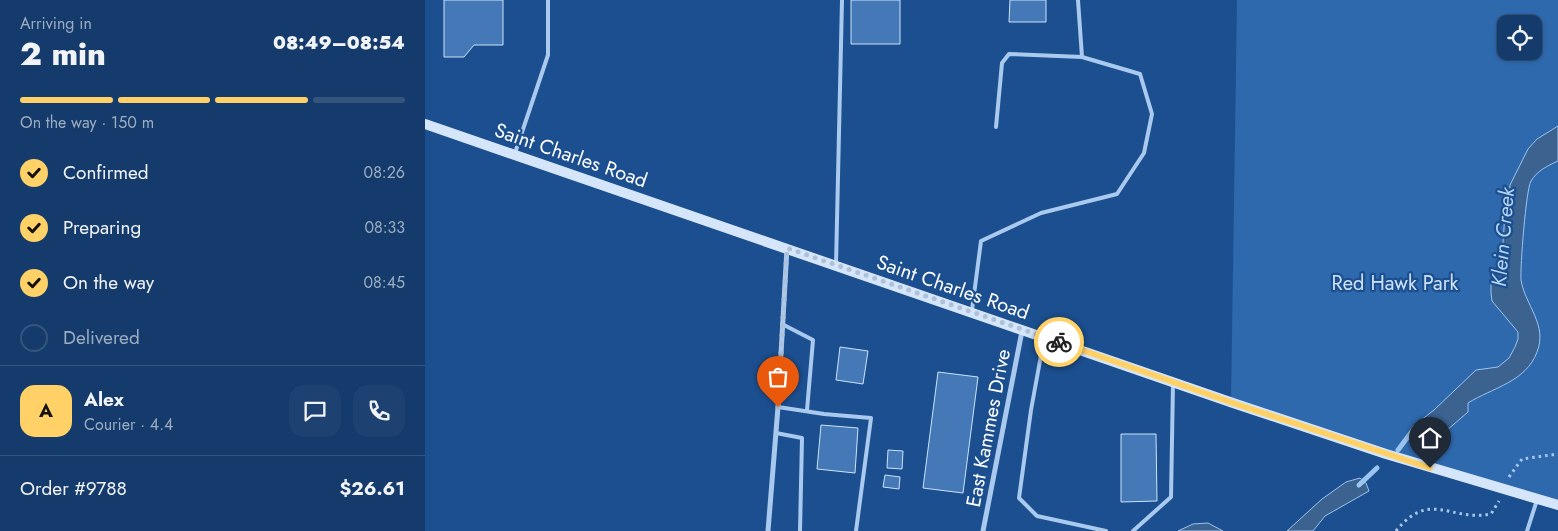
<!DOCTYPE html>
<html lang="en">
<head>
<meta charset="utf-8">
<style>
	:root { --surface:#143b6b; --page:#1d4271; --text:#f1f3f6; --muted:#9dadc1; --line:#33557e; --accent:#ffd166 }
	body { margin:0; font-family:Jost,sans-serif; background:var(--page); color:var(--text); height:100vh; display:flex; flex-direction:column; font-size:19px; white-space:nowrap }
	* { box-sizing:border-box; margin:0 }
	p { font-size:16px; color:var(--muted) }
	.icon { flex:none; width:28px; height:28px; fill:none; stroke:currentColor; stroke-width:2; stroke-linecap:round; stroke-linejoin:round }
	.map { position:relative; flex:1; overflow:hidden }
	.panel { display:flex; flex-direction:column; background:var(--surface); width:425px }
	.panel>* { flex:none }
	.fabs { position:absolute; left:1072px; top:15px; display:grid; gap:10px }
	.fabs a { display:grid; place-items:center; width:45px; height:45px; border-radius:10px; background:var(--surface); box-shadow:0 1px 4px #0004,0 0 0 1px var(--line); font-size:25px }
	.pin { position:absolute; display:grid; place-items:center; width:42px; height:42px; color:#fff; margin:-51px -21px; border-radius:50% 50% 50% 0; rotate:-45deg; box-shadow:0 0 5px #0007 }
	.pin .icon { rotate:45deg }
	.courier { position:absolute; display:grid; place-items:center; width:50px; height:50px; margin:-25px; border:4px solid #ffd166; border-radius:50%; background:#fff; color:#222; box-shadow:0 1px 6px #0007 }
	.summary em { font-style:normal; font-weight:800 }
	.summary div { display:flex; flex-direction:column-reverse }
	.summary { display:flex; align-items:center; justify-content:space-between; height:85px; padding:0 20px }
	h1 { font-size:32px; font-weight:800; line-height:38px }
	.bar { display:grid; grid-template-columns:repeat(4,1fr); gap:8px 5px; align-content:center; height:60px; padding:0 20px }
	.bar i { height:6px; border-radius:4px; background:var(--line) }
	.bar .current { background:var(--accent) }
	.bar p { grid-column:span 4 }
	.line { display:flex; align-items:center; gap:12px; padding:0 20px; border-top:1px solid var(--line) }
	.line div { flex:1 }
	.round { display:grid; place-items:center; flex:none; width:52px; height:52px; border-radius:15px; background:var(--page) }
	ol { padding:0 20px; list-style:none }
	li { display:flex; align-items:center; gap:15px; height:55px }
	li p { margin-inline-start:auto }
	li .icon { padding:5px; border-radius:50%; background:var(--accent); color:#111; stroke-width:4 }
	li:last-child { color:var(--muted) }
	li i { width:28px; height:28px; border:2px solid var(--line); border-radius:50% }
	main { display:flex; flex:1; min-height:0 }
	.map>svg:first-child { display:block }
</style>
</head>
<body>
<main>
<section class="panel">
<div class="summary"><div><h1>2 min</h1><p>Arriving in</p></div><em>08:49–08:54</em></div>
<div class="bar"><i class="current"></i><i class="current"></i><i class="current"></i><i></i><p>On the way · 150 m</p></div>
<ol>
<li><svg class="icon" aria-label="check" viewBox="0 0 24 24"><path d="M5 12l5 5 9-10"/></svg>Confirmed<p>08:26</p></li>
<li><svg class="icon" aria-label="check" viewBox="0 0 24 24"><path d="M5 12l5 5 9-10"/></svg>Preparing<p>08:33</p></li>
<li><svg class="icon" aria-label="check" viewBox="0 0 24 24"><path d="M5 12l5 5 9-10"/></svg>On the way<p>08:45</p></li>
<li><i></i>Delivered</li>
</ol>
<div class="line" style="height:90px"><b class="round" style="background:var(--accent);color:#111">A</b><div><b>Alex</b><p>Courier · 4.4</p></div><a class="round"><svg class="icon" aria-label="chat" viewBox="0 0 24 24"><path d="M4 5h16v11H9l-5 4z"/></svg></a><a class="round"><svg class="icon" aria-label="phone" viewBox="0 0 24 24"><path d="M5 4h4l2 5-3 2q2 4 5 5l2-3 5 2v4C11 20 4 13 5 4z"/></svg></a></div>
<div class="line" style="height:65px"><div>Order #9788</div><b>$26.61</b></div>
</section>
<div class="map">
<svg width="1133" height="531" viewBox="0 0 1133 531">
	<rect width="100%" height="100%" fill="#1b4f8f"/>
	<path fill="#2e69ad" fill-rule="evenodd" d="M812 0H1133V508L806 401ZM1081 24H1109V51H1081Z"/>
	<path fill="#3c6290" stroke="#9cc4f0" d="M1133 126V161C1122 166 1112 171 1106 181 1101 189 1095 268 1096 280 1100 305 1123 325 1112 352 1101 382 1067 388 1043 403V412L1021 431 1012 436 987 427 1009 410 1051 370 1073 367 1084 358 1090 347 1093 339V332L1067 301 1066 293V284L1077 258 1080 213 1084 205 1085 185 1103 149 1112 139Z
		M935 478 941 483 944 491 900 516 888 531H862L897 499 921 482Z
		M783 523 798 531H753L768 524Z"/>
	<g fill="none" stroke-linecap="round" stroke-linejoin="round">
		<path stroke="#9cc4f0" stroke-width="5" d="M973 450 988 430 995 427
			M934 485 952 468"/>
	</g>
	<path fill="#4478b7" stroke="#cfe3fa" d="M19 0H78V45H49L39 57H19Z
		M426 0H475V44H426Z
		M585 0H621V22H584Z
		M415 347 443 351 438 384 411 380Z
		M513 372 553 377 538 493 498 488Z
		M396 425 433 428 430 473 392 469Z
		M696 434H731L732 501 696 502Z
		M463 450 478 451 477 469 462 468Z
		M460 475 475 477 474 489 458 487Z"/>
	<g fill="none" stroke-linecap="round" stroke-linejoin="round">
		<path stroke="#a9c9ee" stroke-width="3" stroke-dasharray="2.5 4" stroke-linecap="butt" d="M1084 477 1097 459 1133 454
			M971 531C1005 489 1025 522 1066 514L1074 501"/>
		<path stroke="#a9c9ee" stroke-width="4" d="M653 0 657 57
			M90 153 123 55V0
			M411 265 417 0
			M547 310 556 241 616 213 692 194 719 153 727 114 715 74 657 57 584 54 577 63 571 127
			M357 324 388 340 382 410
			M619 339 606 410 594 498 612 516 681 531
			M353 407 399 414 446 418 431 531
			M351 433 377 438 375 531
			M708 531 746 497 748 384
			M1102 531 1112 500"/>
		<path stroke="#a9c9ee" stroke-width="5" d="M343 531 353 407 362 248
			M558 531 597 331"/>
		<path stroke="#d6e6fa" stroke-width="10" d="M0 124 808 403 961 454 1133 505"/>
	</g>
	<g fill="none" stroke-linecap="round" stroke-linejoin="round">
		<path stroke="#afc1d8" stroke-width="5" stroke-dasharray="0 9" d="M353 407 362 248 634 342"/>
		<path stroke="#ffd166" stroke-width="6" d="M634 342 808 403 1005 468"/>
	</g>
	<g text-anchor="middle" stroke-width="4.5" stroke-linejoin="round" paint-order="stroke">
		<g font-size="20" fill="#fff" stroke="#1b4f8f">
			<text transform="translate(146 155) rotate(19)" y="7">Saint Charles Road</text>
			<text transform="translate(528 287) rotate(19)" y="7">Saint Charles Road</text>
			<text transform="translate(563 428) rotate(-79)" y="7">East Kammes Drive</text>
		</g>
		<g font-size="20" fill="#cfe3fa" stroke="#1b4f8f">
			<text x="970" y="290">Red Hawk Park</text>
		</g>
		<g font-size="21" font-style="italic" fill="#b5d3f5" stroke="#1b4f8f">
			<text transform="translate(1078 237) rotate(-85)" y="7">Klein Creek</text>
		</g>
	</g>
</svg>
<div class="fabs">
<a><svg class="icon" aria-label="locate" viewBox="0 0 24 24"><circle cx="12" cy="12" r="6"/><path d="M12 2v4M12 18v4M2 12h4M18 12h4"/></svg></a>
</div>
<div class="pin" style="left:353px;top:407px;background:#ea580c"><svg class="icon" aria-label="bag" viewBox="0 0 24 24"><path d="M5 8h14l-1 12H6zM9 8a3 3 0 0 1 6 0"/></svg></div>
<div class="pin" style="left:1005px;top:468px;background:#1f2937"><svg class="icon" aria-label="home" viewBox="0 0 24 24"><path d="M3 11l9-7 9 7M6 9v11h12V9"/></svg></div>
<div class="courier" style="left:634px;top:342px"><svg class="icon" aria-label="bike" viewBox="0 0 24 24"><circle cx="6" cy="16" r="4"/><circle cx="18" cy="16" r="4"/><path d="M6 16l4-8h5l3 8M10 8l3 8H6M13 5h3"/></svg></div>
</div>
</main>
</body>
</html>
